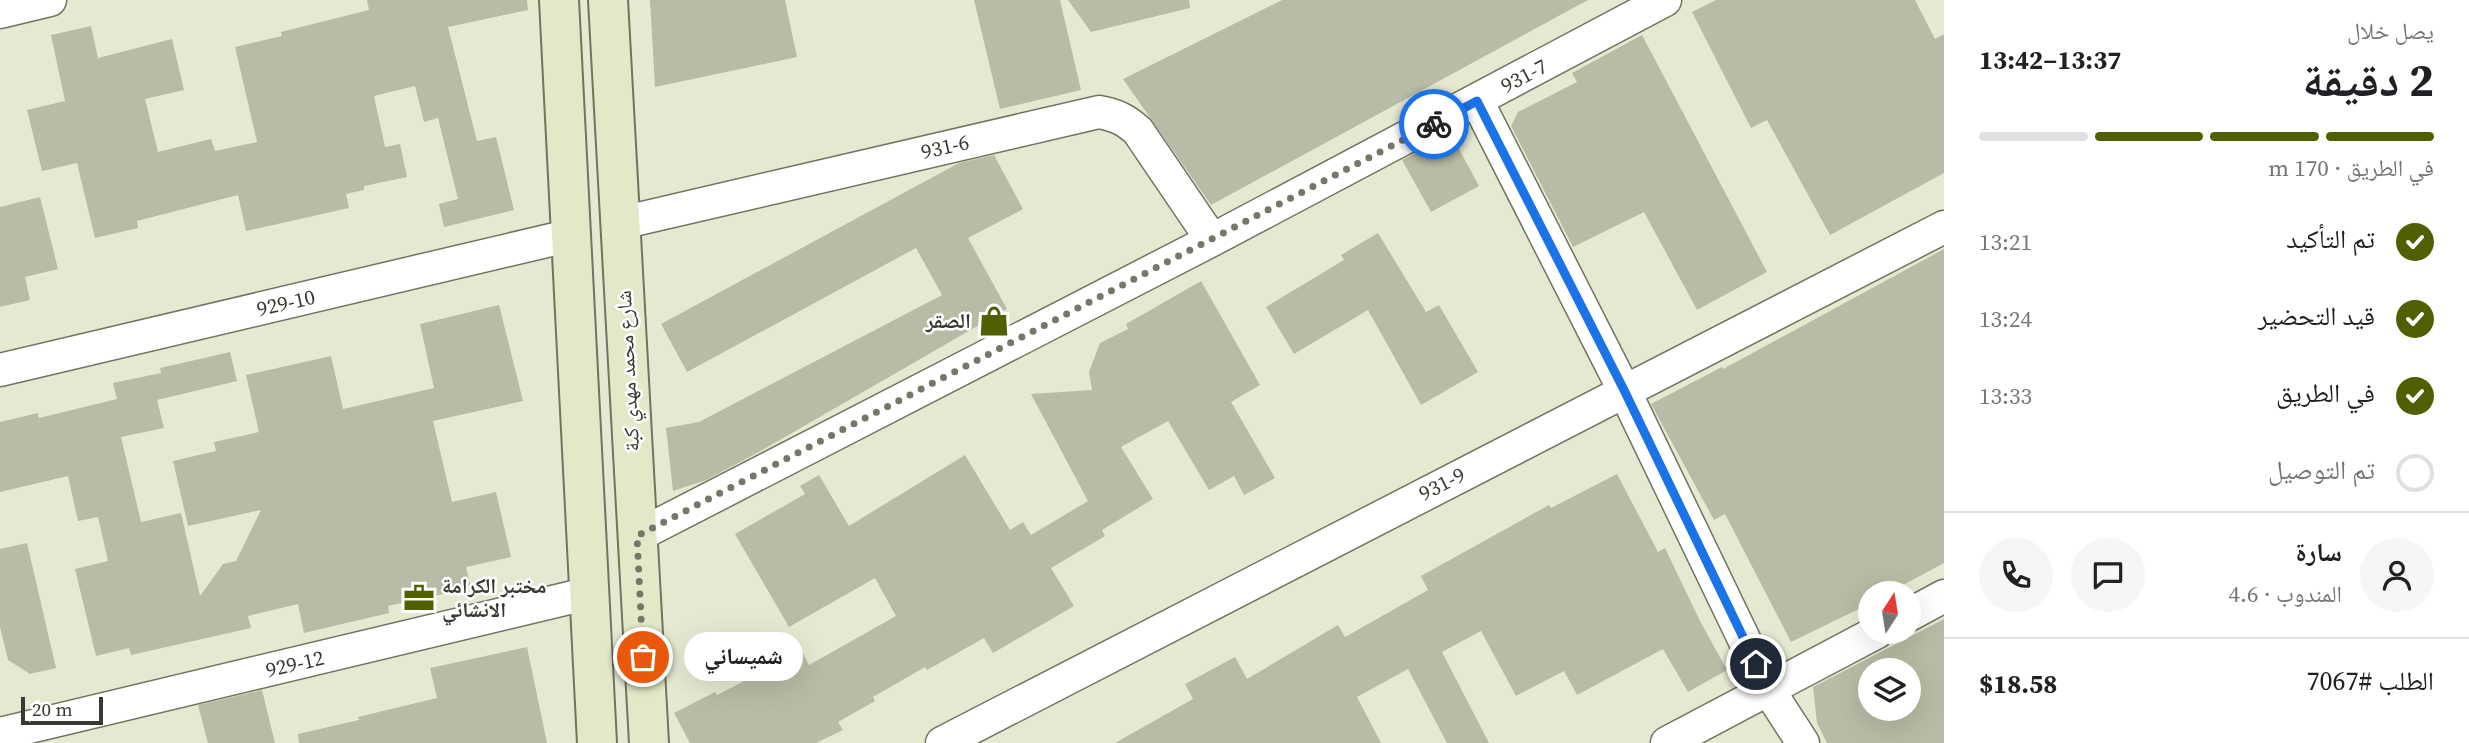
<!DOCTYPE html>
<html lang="ar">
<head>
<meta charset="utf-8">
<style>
	:root { --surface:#fff; --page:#f6f6f6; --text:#202124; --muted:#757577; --line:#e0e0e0; --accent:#525f00 }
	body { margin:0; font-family:"Source Serif 4","Noto Naskh Arabic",serif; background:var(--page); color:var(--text); direction:rtl; height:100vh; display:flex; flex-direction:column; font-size:26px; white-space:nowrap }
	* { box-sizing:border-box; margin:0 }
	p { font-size:23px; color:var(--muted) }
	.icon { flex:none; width:38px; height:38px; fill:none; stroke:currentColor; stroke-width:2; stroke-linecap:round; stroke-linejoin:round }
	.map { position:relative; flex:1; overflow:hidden; direction:ltr }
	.details { display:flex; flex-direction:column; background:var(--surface); width:525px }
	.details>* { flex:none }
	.needle { width:46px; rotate:12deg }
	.controls { position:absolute; left:1858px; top:581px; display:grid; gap:14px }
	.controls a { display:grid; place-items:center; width:63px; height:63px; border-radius:50%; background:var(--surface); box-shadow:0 7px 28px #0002; font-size:35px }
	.scale { position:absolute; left:21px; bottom:18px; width:82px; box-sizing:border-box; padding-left:7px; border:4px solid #383a31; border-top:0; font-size:19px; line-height:24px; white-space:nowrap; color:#383a31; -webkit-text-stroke:5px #fff; paint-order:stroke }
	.pin { position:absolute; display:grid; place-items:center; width:60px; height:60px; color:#fff; margin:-30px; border:4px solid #fff; border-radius:50%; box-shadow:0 2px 7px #0007 }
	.courier { position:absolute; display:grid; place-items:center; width:70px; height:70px; margin:-35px; border:5px solid #1a73e8; border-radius:50%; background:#fff; color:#222; box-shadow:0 2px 9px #0007 }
	.bubble { position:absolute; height:49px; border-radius:24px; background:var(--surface); box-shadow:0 7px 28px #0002; font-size:23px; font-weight:700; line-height:49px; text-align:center; direction:rtl }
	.head em { font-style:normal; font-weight:700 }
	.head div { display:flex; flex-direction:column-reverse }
	.head { display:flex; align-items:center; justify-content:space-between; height:119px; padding:0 35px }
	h1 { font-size:46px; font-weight:700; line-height:52px }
	.bar { display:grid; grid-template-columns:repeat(4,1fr); gap:10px 7px; align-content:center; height:84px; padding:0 35px }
	.bar i { height:9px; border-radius:5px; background:var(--line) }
	.bar .selected { background:var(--accent) }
	.bar p { grid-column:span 4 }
	.line { display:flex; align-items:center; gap:18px; padding:0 35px; border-top:2px solid var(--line) }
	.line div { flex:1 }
	.round { display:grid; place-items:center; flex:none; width:74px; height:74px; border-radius:37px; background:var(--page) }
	ol { padding:0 35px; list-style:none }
	li { display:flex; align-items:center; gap:21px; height:77px }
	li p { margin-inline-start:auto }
	li .icon { padding:7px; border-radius:50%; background:var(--accent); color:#fff; stroke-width:4 }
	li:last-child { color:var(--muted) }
	li i { width:38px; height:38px; border:4px solid var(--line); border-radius:50% }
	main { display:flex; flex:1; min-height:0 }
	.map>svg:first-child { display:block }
</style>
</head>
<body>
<main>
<section class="details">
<div class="head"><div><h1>2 دقيقة</h1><p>يصل خلال</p></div><em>13:37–13:42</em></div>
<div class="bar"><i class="selected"></i><i class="selected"></i><i class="selected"></i><i></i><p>في الطريق · 170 m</p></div>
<ol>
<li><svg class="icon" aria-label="check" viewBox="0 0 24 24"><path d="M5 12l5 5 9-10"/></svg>تم التأكيد<p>13:21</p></li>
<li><svg class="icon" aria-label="check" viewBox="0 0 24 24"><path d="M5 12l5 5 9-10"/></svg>قيد التحضير<p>13:24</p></li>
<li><svg class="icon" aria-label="check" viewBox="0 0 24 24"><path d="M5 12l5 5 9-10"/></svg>في الطريق<p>13:33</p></li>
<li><i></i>تم التوصيل</li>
</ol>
<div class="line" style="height:126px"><a class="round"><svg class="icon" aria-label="person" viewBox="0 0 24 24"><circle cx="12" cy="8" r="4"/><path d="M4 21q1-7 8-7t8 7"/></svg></a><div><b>سارة</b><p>المندوب · 4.6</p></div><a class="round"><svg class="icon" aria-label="chat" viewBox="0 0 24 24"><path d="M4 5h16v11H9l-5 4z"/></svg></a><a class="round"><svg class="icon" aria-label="phone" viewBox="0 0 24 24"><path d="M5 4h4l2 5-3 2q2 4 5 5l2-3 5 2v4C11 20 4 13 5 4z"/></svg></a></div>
<div class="line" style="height:91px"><div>الطلب #7067</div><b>$18.58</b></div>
</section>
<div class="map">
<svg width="1944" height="743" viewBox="0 0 1944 743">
	<rect width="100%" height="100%" fill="#e4ead2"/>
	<path fill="#b7bca6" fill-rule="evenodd" d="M367 0H527L528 10 448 27 477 141 496 137 514 210 444 227 439 204 458 199 438 118 424 122 415 86 374 96 385 147 400 144 407 177 364 186V190L346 194 349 208 246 231 238 195 137 221 138 228 95 238 77 163 42 171 27 110 65 101 51 35 91 26 98 58 172 39 184 90 145 99 158 152 211 139 215 151 257 142 235 47 282 36 281 32 369 10Z
		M650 0H785L797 57 655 87Z
		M974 0H1060L1081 90 1000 109Z
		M1068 0H1189L1190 8 1091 32Z
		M1282 0H1588L1211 205 1123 79Z
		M1716 0H1915L1935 39 1944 34V173L1830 235 1767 120 1751 128 1692 12Z
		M1642 35 1767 272 1697 310 1644 212 1573 247 1511 126 1518 112 1577 82 1572 73Z
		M1451 134 1479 186 1431 212 1402 160Z
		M994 155 1023 209 968 238 1007 309 759 452 706 480 673 491 666 428 699 422 942 295 916 248 687 372 661 324 959 163Z
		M40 197 58 269 25 277 30 300 0 307V207Z
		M1378 233 1426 312 1439 305 1478 372 1421 405 1368 310 1294 354 1266 307 1344 260 1341 255Z
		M1944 249V563L1888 593H1871V603L1791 642 1725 514 1714 520 1651 404 1722 367 1723 369Z
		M1201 281 1260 385 1231 402 1275 478 1244 495 1234 476 1209 490 1168 421 1121 447 1153 499 1102 530 1105 536 1051 568 1074 606 993 653 984 638 927 670 925 667 873 697 875 701 838 722 843 730 816 743H690L674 713 715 692 717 695 774 666 767 651 794 637 809 665 896 616 875 578 789 627 735 534 805 494 800 486 819 475 849 526 965 455 1010 530 1023 522 1031 535 1088 501 1031 394 1092 390 1089 372 1100 343 1128 329 1126 324Z
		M499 305 523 401 433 421 452 502 496 492 511 557 466 567 471 588 388 606 389 613 304 633 298 604 248 616 251 628 131 655 129 648 96 656 75 569 108 561 98 517 78 521 68 476 0 492V422L38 413 39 418 117 399 113 383 161 373 160 368 230 352 237 381 157 400 164 428 121 437 141 522 181 513 200 596 223 564 236 561 261 510 188 526 173 461 216 451 214 442 259 432 246 375 331 356 343 409 434 388 420 324Z
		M1617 474 1658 552 1665 548 1700 621 1727 670 1688 692 1663 649 1577 695 1564 671 1516 696 1481 631 1442 652 1489 743H1447L1408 669 1357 697 1381 743H1115L1193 699 1185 684 1235 657 1247 679 1338 625 1345 637 1428 590 1421 576 1549 505 1551 508Z
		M27 543 56 668 30 674 8 660 0 627V549Z
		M1944 619V743H1827L1817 723 1813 687ZM1871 670H1909V709H1871Z
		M527 647 547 743H299L298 734 359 720 358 717 437 698 430 668Z
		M262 690 275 743H208L198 705Z"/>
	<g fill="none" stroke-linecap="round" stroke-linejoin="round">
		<g stroke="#6f7560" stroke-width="35">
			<path id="street" d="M0 12 50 0
				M1477 101 1624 390 1768 689 1803 743
				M621 223 1099 112C1116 115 1126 120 1138 131L1212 240
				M0 370 572 235
				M637 536 1212 240 1665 0
				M1909 615 1944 596
				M0 734 590 593
				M942 743 1944 227
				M1667 743 1877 632"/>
		</g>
		<g stroke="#6f7560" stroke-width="42">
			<path id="secondary" d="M559 0 597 743
				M608 0 649 743"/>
		</g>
		<use href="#street" stroke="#fff" stroke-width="32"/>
		<use href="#secondary" stroke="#e3e8c8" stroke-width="38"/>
	</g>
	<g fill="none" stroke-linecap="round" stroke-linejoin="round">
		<path stroke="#747869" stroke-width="7" stroke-dasharray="0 12.6" d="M643 657 637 536 1434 124"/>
		<path stroke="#1a73e8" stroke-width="9" d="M1434 124 1477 101 1624 390 1756 664"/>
	</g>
	<defs>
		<g id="shop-bare" transform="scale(2.415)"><path d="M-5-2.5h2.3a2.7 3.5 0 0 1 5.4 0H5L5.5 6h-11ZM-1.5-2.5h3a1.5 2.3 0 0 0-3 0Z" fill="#525f00" stroke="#fff" stroke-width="2.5" paint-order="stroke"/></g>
		<g id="office-bare" transform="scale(2.415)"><path d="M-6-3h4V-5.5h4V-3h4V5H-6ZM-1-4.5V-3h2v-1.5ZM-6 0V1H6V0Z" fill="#525f00" stroke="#fff" stroke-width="2.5" paint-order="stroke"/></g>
	</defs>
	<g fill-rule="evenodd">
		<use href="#shop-bare" x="994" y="321"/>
		<use href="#office-bare" x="419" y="598"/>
	</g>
	<g text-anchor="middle" stroke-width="5" stroke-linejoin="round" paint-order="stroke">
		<g font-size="21" fill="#383a31" stroke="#fff">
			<text transform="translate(1524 76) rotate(-28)" y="7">931-7</text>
			<text transform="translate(945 147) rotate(-13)" y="7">931-6</text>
			<text transform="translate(286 303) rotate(-13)" y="7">929-10</text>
			<text transform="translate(628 371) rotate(-93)" y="7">شارع محمد مهدي كبة</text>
			<text transform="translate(1442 484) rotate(-27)" y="7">931-9</text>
			<text transform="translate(295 664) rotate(-13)" y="7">929-12</text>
		</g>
		<g font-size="21" font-weight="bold" fill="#383a31" stroke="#fff" text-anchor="end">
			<text x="971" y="328">الصقر</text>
			<text x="442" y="593" text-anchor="start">مختبر الكرامة<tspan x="442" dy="24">الانشائي</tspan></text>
		</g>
	</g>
</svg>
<div class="controls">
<a><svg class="needle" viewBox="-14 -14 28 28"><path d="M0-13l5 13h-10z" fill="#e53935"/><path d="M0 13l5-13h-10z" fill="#757577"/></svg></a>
<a><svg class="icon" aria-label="layers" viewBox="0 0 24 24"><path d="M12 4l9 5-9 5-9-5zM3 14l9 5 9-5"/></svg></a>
</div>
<div class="scale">20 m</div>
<div class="pin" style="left:643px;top:657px;background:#ea580c"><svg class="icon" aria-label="bag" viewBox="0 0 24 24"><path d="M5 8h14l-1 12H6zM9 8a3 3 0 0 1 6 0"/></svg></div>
<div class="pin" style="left:1756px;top:664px;background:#1f2937"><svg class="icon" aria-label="home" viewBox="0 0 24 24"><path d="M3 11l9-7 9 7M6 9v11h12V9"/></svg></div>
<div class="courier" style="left:1434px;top:124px"><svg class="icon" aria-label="bike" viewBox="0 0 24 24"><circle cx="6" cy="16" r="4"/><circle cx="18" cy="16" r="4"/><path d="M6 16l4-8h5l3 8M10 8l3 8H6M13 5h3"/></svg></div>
<div class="bubble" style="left:684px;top:632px;width:119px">شميساني</div>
</div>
</main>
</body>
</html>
